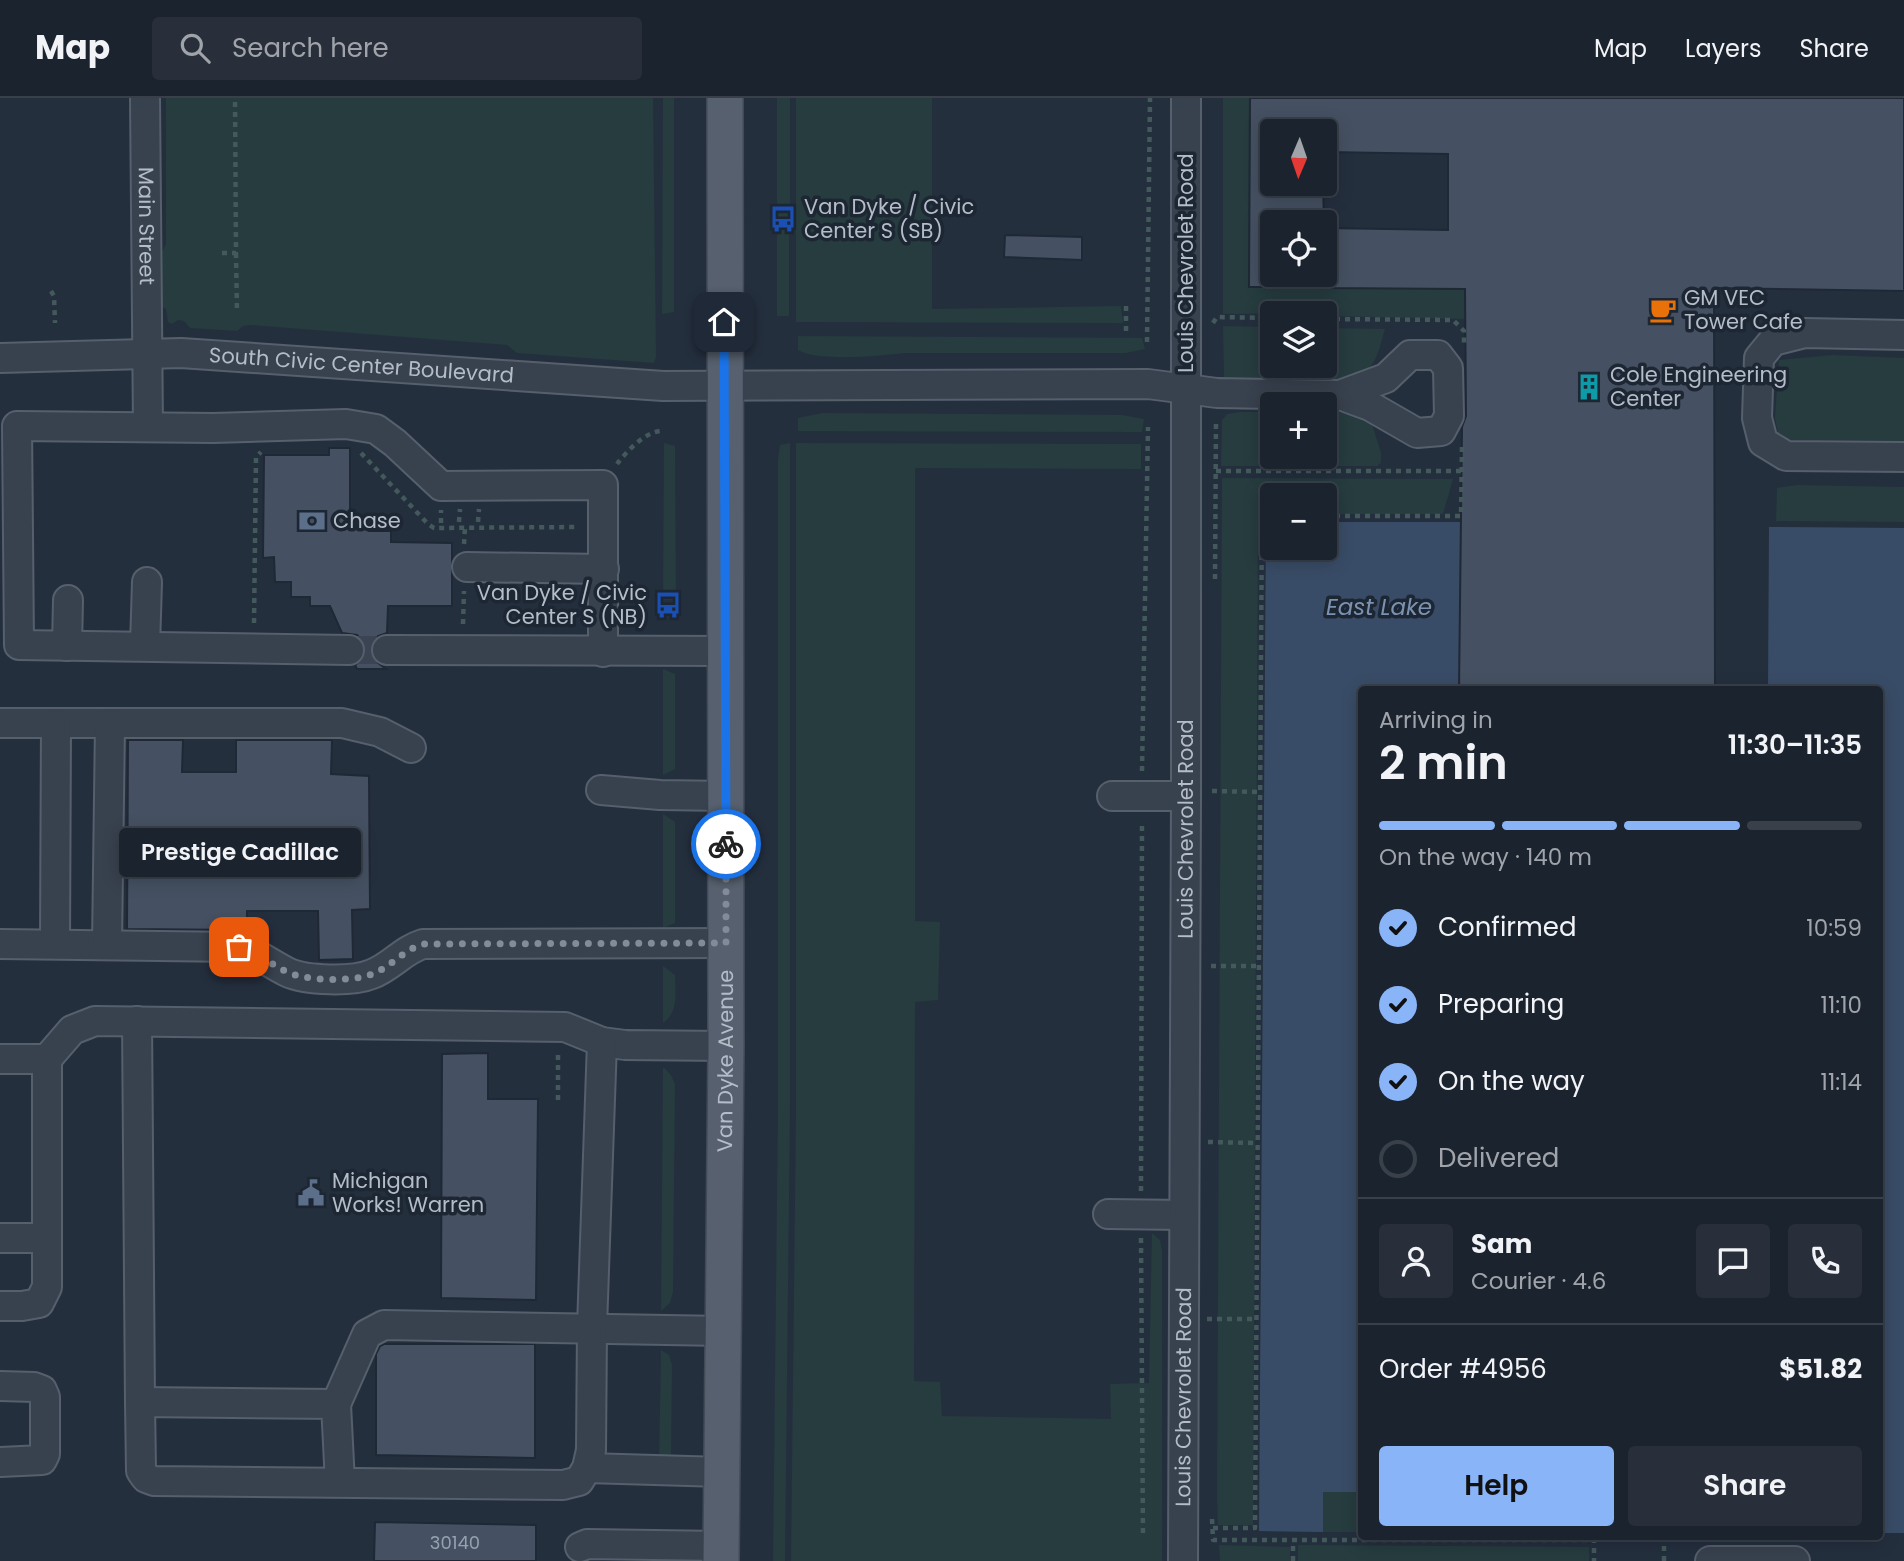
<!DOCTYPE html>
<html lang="en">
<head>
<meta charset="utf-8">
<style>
	:root { --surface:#1b232e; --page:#282f3a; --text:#f1f3f6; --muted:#a0a4aa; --line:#39404a; --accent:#8ab4f8 }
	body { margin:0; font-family:Poppins,sans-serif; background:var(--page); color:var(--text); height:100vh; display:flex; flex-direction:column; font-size:26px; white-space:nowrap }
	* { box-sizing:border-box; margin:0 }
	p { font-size:23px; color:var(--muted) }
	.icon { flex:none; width:38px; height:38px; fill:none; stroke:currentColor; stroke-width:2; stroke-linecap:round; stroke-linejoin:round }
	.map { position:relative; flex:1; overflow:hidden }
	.drawer { position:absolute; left:1358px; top:588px; width:525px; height:854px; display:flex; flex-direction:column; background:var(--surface); border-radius:7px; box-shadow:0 4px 18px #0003,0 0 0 2px var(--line) }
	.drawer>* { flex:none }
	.needle { width:46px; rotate:182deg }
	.tools { position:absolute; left:1260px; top:21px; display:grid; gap:14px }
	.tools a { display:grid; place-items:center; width:77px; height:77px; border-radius:7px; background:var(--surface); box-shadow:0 4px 18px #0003,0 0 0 2px var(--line); font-size:35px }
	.pin { position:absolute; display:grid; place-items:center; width:60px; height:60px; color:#fff; margin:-30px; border-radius:14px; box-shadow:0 4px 10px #0006 }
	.courier { position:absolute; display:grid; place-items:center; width:70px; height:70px; margin:-35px; border:5px solid #1a73e8; border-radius:50%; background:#fff; color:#222; box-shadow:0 2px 9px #0007 }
	.bubble { position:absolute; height:49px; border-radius:7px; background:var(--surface); box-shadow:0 4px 18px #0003,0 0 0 2px var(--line); font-size:23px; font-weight:600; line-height:49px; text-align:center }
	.overview em { font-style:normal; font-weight:600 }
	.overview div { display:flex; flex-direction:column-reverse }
	.overview { display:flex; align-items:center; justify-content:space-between; height:119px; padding:0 21px }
	h1 { font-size:46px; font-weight:600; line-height:52px }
	.bar { display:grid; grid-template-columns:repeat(4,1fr); gap:10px 7px; align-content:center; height:84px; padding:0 21px }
	.bar i { height:9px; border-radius:5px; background:var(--line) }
	.bar .active { background:var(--accent) }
	.bar p { grid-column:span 4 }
	.line { display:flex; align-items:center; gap:18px; padding:0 21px; border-top:2px solid var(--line) }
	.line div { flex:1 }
	.round { display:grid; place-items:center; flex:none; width:74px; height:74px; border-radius:7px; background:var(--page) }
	ol { padding:0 21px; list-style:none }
	li { display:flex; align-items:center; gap:21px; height:77px }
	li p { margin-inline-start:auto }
	li .icon { padding:7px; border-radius:50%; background:var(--accent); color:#111; stroke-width:4 }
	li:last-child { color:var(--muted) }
	li i { width:38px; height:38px; border:4px solid var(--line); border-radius:50% }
	.action { display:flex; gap:14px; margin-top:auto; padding:14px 21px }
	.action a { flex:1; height:80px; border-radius:7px; background:var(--accent); color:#111; font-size:28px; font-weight:600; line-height:80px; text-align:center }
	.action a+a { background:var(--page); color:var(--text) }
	header { display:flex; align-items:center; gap:42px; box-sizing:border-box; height:98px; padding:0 35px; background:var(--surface); border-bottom:2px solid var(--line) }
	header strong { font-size:33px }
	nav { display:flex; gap:38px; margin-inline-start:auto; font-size:24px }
	.search { width:490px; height:63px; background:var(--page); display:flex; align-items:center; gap:18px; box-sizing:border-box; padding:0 24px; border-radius:7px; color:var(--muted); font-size:26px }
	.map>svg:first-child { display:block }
</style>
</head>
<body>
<header>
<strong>Map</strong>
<div class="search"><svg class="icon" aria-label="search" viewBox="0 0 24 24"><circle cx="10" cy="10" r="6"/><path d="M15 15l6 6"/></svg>Search here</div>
<nav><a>Map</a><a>Layers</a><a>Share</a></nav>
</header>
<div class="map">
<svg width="1904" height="1463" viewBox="0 0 1904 1463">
	<rect width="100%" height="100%" fill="#242f3e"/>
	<path fill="#263c3f" d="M166 0H653L656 259 654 265 517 255 507 247 250 227 243 228 237 233 190 230 184 223 178 222 172 226 168 224 166 211 159 207 160 157 166 146Z
		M663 0H674V214L662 216Z
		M777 0H790V120H777Z
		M796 0H932V211L1121 208 1123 225 796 224Z
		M1223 0H1250L1249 189 1465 191V221L1325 218V215L1223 216Z
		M777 126H789V218H777Z
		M1223 228 1272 229V268H1325V230L1385 231C1377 257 1377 271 1350 283H1233L1224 279Z
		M798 238 1142 240 1145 251 1126 255H904C880 258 818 264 798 252Z
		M1832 257 1904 260V343L1789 342 1779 340 1775 320 1779 262Z
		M1240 314H1272V359H1325V314C1344 314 1356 316 1372 326L1381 355V365L1377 368H1221L1222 322 1227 316Z
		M822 315 1122 317 1144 321 1142 334 798 333V320Z
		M664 345 675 348 676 502H663Z
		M790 345V1010L785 1463H773L778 1010V361L780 347Z
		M796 345 1141 346V371L915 370V823L940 824 938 902 915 904 914 1283 940 1284 942 1318 1111 1321 1110 1286 1149 1285 1152 1135 1160 1142 1162 1153V1463H791L796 1010Z
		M1222 380 1453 381 1443 416H1325V397H1272V416L1258 417 1253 1427H1218L1217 1399Z
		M1797 387 1904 389V424L1776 423 1777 390Z
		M663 571 675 576V671L663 677Z
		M663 716 675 724V825L663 830Z
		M663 868 675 877C675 895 679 914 663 925Z
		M663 969 671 977 675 986 673 1194 670 1205 661 1213Z
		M661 1252 669 1257 672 1267 671 1357 669 1361 659 1364Z
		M1323 1394H1361V1434H1323Z
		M1219 1447 1290 1449V1463H1220Z
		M1298 1447 1589 1449V1463H1298Z"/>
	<path fill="#394c67" d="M1266 424H1272V450H1325V424H1461L1459 591 1362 592V1394H1323V1434L1259 1433Z
		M1769 429 1904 430V1435H1880V592L1768 591Z"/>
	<path fill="#455162" stroke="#1f2835" stroke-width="2" d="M1250 0H1904V193L1714 190 1715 592H1459L1462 329 1466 318 1465 191 1325 190V130L1448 132V56L1325 54V33H1272V86H1323L1324 124H1272V189H1249Z
		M1005 137 1082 139V162L1004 159Z
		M329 350H350V413L369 433H391V444L452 445V508H388L387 535 378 538 373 543 370 551 373 561 386 571H357L355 567 363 561 366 553 363 543 357 537 342 535 330 508H310V499H291V484H275L274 459 263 460 264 357H329Z
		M128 642H183L182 674H236V642H332L331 676 369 678 370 811 352 812 353 861 319 862 318 813H247V832L127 831Z
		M488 955V1001H538L536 1202 441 1200 442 956Z
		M384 1246H535V1360L376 1357V1256L380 1248Z
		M375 1424 536 1427V1463H374Z"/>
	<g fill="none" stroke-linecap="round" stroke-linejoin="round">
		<path stroke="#3a4453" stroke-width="28" stroke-dasharray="28 14" stroke-linecap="butt" d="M349 552H387"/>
		<g stroke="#565f6c" stroke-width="32">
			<g id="minor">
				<path id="s1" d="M145 0 148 329"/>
				<path d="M1904 237 1805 235 1773 243 1759 260 1757 320 1763 344 1786 358 1904 359"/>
				<path id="s2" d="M0 260 181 255 663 288 1148 286 1217 295 1340 297 1386 280 1410 257H1438L1448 270 1449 318 1441 333 1417 335 1370 308 1340 297"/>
				<path d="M467 469 604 471"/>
				<path d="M67 548 68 502"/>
				<path d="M145 548 147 484"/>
				<path d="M349 552 19 547 17 328 213 330 346 326 376 331 395 345 441 388 603 387V554"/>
				<path d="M387 552 727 553"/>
				<path d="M0 625H342L380 634 411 650"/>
				<path d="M601 692 660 697 726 698"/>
				<path d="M1112 698H1186"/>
				<path d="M0 846 239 849C257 855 271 866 287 874 306 883 353 884 372 876 391 869 403 852 423 846L726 845"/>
				<path d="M55 846 56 626"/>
				<path d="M107 847 110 626"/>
				<path d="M137 923 140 1304"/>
				<path d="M0 961H47"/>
				<path d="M1108 1116 1184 1117"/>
				<path d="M0 1140H47"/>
				<path d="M0 1208H22L39 1205 47 1189V961L72 932 95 923 565 929 602 944 625 947 726 948"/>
				<path d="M0 1288 34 1289 42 1292 45 1299V1356L42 1362 0 1364"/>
				<path d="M336 1306 367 1236 384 1227 724 1233"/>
				<path d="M587 1370 722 1374"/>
				<path d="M340 1385 336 1306 140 1304 141 1373 146 1380 154 1383 563 1387 579 1383 587 1370 591 1352 592 1229 602 944"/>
				<path d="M580 1449 587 1446 721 1448"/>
				<path id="s3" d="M1183 1463 1186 698V0"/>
				<path d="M1710 1463H1795"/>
			</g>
		</g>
		<g stroke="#414a57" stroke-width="38">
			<g id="major">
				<path id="s4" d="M721 1463 726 948 725 0"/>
			</g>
		</g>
		<path stroke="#44595c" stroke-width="4.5" stroke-dasharray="5 5" stroke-linecap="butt" d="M222 155H236L235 0
			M236 155 237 215
			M51 193 54 198 55 225
			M1325 221 1453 222 1464 233V249
			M1213 225 1217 219 1272 220
			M1126 233V208
			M1147 244 1150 0
			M361 355 428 426 434 430 579 429
			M617 366C627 353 644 335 660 333
			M1216 373H1462
			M1325 418H1461L1462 348
			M459 424 460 411
			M478 424 479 411
			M441 425V412
			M464 446 465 429
			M1215 481 1216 322
			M254 525 256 359 261 354
			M463 526 464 493
			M1142 673 1148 329
			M1212 693 1260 694
			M1211 868H1259
			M558 1002V955
			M1208 1044 1256 1045
			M1141 1093 1142 724
			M1141 1140 1143 1440
			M1207 1221H1256
			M1212 1421 1213 1442H1594V1463
			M1213 1430H1255L1262 418H1272
			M1293 1463V1443
			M1664 1463V1443"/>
		<use href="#minor" stroke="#38414e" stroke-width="28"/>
		<use href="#major" stroke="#56606e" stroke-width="35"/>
	</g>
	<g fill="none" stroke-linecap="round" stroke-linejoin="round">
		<path stroke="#828b98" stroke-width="7" stroke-dasharray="0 12.6" d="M239 849C257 855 271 866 287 874 307 883 352 884 372 876 391 869 403 852 423 846L726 845V746"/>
		<path stroke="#1a73e8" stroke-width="9" d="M724 224 726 746"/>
	</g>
	<defs>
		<g id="bus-bare" transform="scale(2.1)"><path d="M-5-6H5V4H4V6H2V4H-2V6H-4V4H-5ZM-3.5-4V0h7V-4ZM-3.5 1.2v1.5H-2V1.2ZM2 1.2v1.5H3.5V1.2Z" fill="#1a4fb4" stroke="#1d2633" stroke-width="2.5" paint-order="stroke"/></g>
		<g id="cafe-bare" transform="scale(2.1)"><path d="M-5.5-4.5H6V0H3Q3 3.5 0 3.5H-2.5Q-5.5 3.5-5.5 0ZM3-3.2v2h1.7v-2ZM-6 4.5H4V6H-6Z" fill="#e8710a" stroke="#1d2633" stroke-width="2.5" paint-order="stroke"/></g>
		<g id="building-bare" transform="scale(2.1)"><path d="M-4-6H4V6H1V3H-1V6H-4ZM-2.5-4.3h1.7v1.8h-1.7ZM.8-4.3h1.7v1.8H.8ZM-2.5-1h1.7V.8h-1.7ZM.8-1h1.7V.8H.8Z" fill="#0f9aa8" stroke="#1d2633" stroke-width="2.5" paint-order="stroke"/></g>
		<g id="bank-bare" transform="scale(2.1)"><path d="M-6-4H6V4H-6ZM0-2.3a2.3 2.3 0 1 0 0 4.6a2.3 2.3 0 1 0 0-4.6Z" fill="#5c6f8a" stroke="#1d2633" stroke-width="2.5" paint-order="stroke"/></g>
		<g id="civic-bare" transform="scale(2.1)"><path d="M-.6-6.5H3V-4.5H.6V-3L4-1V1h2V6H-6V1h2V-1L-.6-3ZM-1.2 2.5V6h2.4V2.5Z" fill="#5c6f8a" stroke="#1d2633" stroke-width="2.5" paint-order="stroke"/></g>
	</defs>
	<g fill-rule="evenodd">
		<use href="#bus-bare" x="783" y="121"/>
		<use href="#cafe-bare" x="1663" y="212"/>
		<use href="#building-bare" x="1589" y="289"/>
		<use href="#bank-bare" x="312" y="423"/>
		<use href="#bus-bare" x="668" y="507"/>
		<use href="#civic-bare" x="311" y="1095"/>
	</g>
	<g text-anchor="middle" stroke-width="7" stroke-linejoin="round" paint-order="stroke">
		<g font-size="18" fill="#98a1af">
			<text x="455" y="1451">30140</text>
		</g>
		<g font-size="21" fill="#b4bcc9" stroke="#1d2633" text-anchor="start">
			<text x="804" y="116">Van Dyke / Civic<tspan x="804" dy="24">Center S (SB)</tspan></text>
			<text x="1684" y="207">GM VEC<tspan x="1684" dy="24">Tower Cafe</tspan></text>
			<text x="1610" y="284">Cole Engineering<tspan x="1610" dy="24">Center</tspan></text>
			<text x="333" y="430">Chase</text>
			<text x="647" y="502" text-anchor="end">Van Dyke / Civic<tspan x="647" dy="24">Center S (NB)</tspan></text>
			<text x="332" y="1090">Michigan<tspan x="332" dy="24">Works! Warren</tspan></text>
		</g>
		<g font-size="21" fill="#b4bcc9" stroke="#1d2633">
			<text dy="7" stroke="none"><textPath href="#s1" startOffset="128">Main Street</textPath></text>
			<text transform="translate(1186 165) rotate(-90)" y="7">Louis Chevrolet Road</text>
			<text dy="7" stroke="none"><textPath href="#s2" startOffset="362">South Civic Center Boulevard</textPath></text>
			<text dy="7" stroke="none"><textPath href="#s3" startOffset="732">Louis Chevrolet Road</textPath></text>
			<text dy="7" stroke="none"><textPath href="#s4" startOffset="500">Van Dyke Avenue</textPath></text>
			<text dy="7" stroke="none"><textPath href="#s3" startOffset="164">Louis Chevrolet Road</textPath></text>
		</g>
		<g font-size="23" font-style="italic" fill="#7c92b1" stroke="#1d2633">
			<text x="1379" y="517">East Lake</text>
		</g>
	</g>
</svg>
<div class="tools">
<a><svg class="needle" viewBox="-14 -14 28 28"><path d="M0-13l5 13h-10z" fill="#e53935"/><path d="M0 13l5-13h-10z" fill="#a0a4aa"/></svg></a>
<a><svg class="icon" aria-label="locate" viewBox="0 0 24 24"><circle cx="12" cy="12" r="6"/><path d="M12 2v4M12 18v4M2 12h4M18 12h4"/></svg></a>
<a><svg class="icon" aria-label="layers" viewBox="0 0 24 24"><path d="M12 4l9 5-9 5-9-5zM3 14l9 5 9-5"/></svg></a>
<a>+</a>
<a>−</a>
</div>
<div class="pin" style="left:239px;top:849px;background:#ea580c"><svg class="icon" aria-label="bag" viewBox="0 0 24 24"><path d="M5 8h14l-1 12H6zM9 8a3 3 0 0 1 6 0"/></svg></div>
<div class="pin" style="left:724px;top:224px;background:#1f2937"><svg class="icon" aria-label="home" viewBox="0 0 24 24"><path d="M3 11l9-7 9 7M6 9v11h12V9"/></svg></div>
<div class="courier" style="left:726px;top:746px"><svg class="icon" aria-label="bike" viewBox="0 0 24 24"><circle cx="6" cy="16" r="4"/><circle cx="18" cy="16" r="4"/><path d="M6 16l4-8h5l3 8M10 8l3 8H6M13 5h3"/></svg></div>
<div class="bubble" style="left:119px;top:730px;width:242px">Prestige Cadillac</div>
<section class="drawer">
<div class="overview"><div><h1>2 min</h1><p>Arriving in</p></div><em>11:30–11:35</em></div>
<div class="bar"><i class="active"></i><i class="active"></i><i class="active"></i><i></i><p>On the way · 140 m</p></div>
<ol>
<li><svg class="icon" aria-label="check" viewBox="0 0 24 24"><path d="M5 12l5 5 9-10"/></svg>Confirmed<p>10:59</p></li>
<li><svg class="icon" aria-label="check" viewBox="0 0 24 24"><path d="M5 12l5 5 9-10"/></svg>Preparing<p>11:10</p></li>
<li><svg class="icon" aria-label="check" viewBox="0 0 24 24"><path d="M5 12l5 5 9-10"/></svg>On the way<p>11:14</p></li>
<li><i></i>Delivered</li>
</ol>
<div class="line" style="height:126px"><a class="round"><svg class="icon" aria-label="person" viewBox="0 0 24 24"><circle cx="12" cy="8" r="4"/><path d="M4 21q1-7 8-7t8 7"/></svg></a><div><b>Sam</b><p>Courier · 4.6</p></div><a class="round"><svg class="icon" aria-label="chat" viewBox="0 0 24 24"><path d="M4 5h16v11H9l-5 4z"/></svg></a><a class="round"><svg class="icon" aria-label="phone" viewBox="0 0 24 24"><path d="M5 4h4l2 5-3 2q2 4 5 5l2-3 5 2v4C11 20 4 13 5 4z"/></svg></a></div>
<div class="line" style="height:91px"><div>Order #4956</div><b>$51.82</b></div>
<div class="action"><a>Help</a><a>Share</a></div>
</section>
</div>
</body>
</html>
